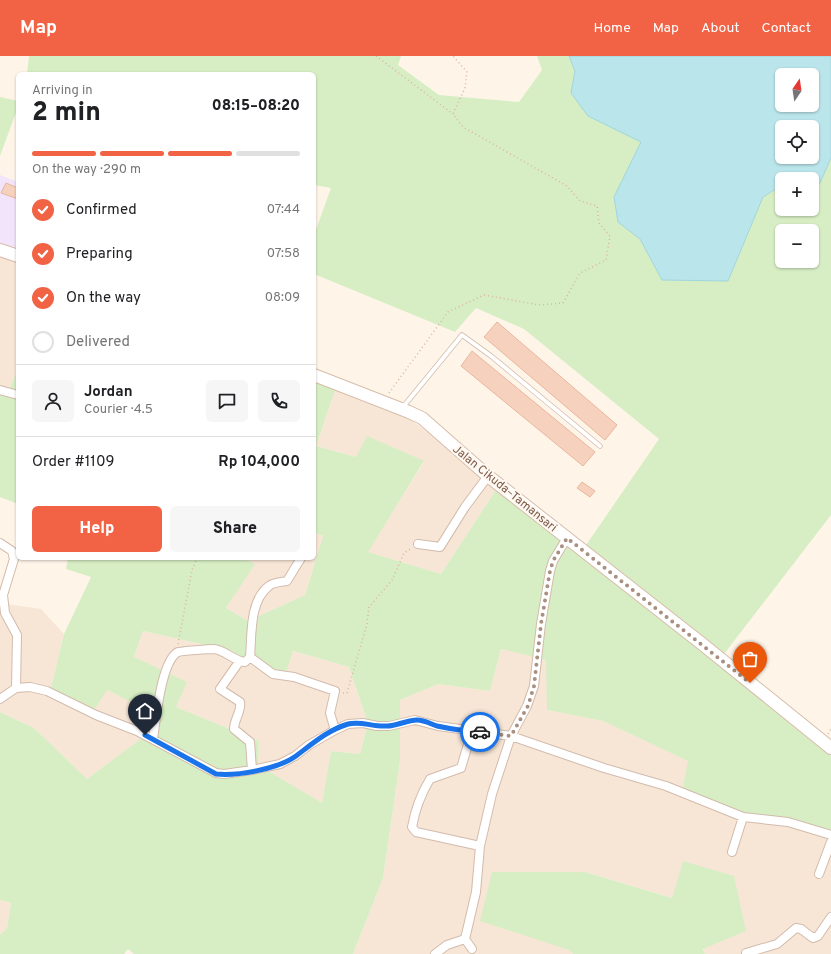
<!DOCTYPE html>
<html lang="en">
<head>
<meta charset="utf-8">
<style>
	:root { --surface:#fff; --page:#f6f6f6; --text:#202124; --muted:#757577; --line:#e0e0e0; --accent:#f16344 }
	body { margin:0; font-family:Overpass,sans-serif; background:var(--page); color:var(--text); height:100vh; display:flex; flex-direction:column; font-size:15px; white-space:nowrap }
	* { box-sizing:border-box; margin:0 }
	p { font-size:13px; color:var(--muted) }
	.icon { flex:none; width:22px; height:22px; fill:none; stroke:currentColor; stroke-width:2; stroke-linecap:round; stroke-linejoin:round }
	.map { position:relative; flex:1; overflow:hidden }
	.drawer { position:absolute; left:16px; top:16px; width:300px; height:488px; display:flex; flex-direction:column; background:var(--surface); border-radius:6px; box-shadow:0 1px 3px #0004 }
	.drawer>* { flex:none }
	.needle { width:26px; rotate:13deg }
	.fabs { position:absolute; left:775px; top:12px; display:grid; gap:8px }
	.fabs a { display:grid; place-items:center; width:44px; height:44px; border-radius:6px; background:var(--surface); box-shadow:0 1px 3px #0004; font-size:20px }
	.pin { position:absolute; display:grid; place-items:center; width:34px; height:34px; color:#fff; margin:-41px -17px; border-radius:50% 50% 50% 0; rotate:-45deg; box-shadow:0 0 4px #0007 }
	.pin .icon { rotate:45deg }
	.courier { position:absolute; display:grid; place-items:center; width:40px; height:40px; margin:-20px; border:3px solid #1a73e8; border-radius:50%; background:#fff; color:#222; box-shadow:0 1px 5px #0007 }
	.headline em { font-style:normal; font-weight:800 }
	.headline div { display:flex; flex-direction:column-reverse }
	.headline { display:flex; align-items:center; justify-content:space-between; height:68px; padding:0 16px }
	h1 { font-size:26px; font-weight:800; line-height:30px }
	.bar { display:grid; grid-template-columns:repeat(4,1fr); gap:6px 4px; align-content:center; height:48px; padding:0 16px }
	.bar i { height:5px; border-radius:3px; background:var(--line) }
	.bar .on { background:var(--accent) }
	.bar p { grid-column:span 4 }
	.line { display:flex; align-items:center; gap:10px; padding:0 16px; border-top:1px solid var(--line) }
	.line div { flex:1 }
	.round { display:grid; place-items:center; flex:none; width:42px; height:42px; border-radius:6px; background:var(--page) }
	ol { padding:0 16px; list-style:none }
	li { display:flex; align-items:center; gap:12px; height:44px }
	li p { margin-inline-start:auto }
	li .icon { padding:4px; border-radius:50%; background:var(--accent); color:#fff; stroke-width:4 }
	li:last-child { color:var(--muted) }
	li i { width:22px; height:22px; border:2px solid var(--line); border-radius:50% }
	.action { display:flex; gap:8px; margin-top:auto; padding:8px 16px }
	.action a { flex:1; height:46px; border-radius:6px; background:var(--accent); color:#fff; font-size:16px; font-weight:800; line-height:46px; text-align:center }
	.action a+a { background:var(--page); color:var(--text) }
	header { display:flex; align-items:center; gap:24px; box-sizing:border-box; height:56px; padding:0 20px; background:var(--accent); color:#fff }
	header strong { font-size:19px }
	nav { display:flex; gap:22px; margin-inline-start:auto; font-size:14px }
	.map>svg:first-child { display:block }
</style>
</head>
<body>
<header>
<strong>Map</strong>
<nav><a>Home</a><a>Map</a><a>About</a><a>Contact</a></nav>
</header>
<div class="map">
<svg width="831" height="898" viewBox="0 0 831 898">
	<rect width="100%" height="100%" fill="#fef5e8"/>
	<path fill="#f7e6d6" d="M0 187 18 193V313L9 334 0 331Z
		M337 329 392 350 499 429 441 518 367 496 424 406 356 401 316 390Z
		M314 477 323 480 305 539 248 565 226 552 254 508 242 502H314Z
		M0 547 41 553 64 578 50 636 107 634 153 656 142 683 87 723 34 672 0 656Z
		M143 575 232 595 283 625 292 595 349 611 368 667 360 698 331 695 322 748 258 709 259 685 176 651 134 601Z
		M501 593 547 604V654L603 665 689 705 682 735 831 775V898H705L683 805 673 842 585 816 569 894 573 898H353L383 822 400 705V644L438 628 490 635Z
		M0 844 11 847 7 872 0 879Z"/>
	<path fill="#f2e4fb" d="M0 119 18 126V193L0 187Z"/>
	<path fill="#d7eec4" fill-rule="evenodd" d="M29 0H401L398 9 439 39 519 46 542 14 537 0H569L575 15 571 37 588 60 641 86 614 141 618 166 640 183 662 224 728 225 763 141 782 129V153H812V126L820 127 831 102V459L721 602 831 692V775L723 755 682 735 688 705 603 665 547 654 546 604 501 593 490 635 438 628 400 644V705L383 822 353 898H134L128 893 124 898H0V879L7 872 11 847 0 844V656L34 672 87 723 142 682 153 657 107 634 94 654 50 636 64 578 91 521 66 513 68 502H242L255 508 226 552 248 565 305 539 323 480 314 477V321L337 329 316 390 356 401 367 380 424 405 368 496 441 518 499 429 584 492 659 383 524 273 476 252 455 276 314 218V179L331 132 314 129V18H27ZM782 175H812V205H782ZM143 575 232 595 283 625 293 595 349 611 368 667 360 698 331 695 322 747 258 709 259 685 176 651 187 626 134 601Z
		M0 41 18 45V51L0 100Z
		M18 313V448L0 441V331L9 334Z
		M683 805 734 820 746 875 703 893 705 898H573L569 894 480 865 492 816H585L672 842Z"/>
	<path fill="#bae5ea" stroke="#9fd6dd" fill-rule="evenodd" d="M569 0H831V102L820 127 812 126V123H782V129L763 141 728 225 662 224 640 183 618 166 614 141 641 86 588 60 571 37 575 15ZM782 19H812V49H782ZM782 71H812V101H782Z"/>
	<path fill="#f6d1bd" stroke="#eab69c" d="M6 127 18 132V143L1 137Z
		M497 266 617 369 605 384 484 281Z
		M472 295 595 396 583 410 461 310Z
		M582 426 595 435 590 441 577 432Z"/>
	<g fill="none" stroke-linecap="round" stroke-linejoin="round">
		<g stroke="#d2bbac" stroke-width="5.5">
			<path id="lane" d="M403 351 462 279 491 300 600 390"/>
		</g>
		<g stroke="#d2bbac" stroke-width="10">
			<path id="street" d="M0 334 18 339
				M0 487 12 495 14 503 3 539 5 557 17 579 16 632
				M418 488 440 491 465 451 488 420
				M250 601 273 618 294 621 335 635 330 657 335 674
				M239 606 220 633 240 646C242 655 234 663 234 673L250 686 252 714
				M0 643 16 632 30 631 47 635 96 659 137 675 216 717 224 718 252 714 280 708 295 700 309 689 335 674 348 668 363 667 377 670H389L415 664 438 670 511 680 604 712 666 730 743 761 788 766 831 779
				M472 675 461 712 430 723C421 738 415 754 412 771L416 776 480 790
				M153 683C156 664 161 605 178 596 181 595 210 593 214 593 225 594 234 605 245 606L250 601C252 579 249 545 269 530 273 526 282 526 287 525L301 502
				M732 796 743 761
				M819 818 831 786
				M472 893 465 883 476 836 480 790 492 738 511 680 527 650 534 630 541 568 550 515 553 505 567 482
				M746 897 777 888 796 872 801 873 813 882 818 880 831 861
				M435 898 447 889 465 883"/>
		</g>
		<g stroke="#d8bdab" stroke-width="14">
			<path id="secondary" d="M0 194 18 200
				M314 319 409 356 422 362 488 420 701 587 831 692"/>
		</g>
		<path stroke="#dcb49f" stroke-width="1.5" stroke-dasharray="1 3" stroke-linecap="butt" d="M376 0 453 58
			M389 337 448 256 484 239 539 249 563 247 580 217 606 204 610 180 599 167 597 150 580 145 567 130 463 71 453 58 465 32 467 16 453 0
			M178 588 192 514 197 502
			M343 637H347L367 568 369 551 392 524 404 497 412 492
			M828 678 831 672"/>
		<use href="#lane" stroke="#fff" stroke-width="4"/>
		<use href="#street" stroke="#fff" stroke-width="8"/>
		<use href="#secondary" stroke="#fff" stroke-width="12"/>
	</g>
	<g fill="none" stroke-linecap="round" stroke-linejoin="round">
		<path stroke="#a99081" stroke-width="4" stroke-dasharray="0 7.2" d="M480 676 511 680 528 650 534 630 541 568 550 515 553 505 567 482 750 627"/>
		<path stroke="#1a73e8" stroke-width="5" d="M145 679 216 718C238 720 278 713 296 700 312 688 328 674 348 668 362 665 373 671 387 670 397 670 407 664 417 664 424 664 431 668 437 670 451 673 466 675 480 676"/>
	</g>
	<g text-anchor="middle" stroke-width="4" stroke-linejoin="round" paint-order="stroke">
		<g font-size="12" fill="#7b5949" stroke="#fff8f0">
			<text transform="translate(505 432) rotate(39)" y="4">Jalan Cikuda–Tamansari</text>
		</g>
	</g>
</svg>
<div class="fabs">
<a><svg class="needle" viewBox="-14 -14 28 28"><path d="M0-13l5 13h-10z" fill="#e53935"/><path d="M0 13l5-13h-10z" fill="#757577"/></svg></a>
<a><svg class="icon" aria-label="locate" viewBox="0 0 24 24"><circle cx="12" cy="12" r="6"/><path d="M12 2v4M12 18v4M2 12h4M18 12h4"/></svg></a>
<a>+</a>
<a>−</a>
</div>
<div class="pin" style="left:750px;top:627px;background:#ea580c"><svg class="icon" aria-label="bag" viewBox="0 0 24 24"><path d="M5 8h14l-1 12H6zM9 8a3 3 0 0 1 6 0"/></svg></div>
<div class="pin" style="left:145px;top:679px;background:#1f2937"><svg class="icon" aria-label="home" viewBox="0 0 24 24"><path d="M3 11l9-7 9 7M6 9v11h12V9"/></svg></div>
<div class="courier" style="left:480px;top:676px"><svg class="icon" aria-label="car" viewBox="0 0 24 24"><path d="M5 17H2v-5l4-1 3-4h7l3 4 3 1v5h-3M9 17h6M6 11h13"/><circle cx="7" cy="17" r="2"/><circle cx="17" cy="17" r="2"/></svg></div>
<section class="drawer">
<div class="headline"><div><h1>2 min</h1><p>Arriving in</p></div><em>08:15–08:20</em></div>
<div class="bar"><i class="on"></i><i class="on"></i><i class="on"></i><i></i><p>On the way · 290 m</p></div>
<ol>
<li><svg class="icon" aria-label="check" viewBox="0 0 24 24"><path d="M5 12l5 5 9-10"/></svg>Confirmed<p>07:44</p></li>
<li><svg class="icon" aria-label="check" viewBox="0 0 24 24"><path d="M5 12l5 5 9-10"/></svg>Preparing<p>07:58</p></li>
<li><svg class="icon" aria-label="check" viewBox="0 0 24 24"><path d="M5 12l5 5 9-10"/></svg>On the way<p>08:09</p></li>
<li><i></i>Delivered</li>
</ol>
<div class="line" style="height:72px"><a class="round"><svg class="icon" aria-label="person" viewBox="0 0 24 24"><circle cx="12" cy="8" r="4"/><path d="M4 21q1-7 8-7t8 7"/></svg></a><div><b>Jordan</b><p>Courier · 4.5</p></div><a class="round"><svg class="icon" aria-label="chat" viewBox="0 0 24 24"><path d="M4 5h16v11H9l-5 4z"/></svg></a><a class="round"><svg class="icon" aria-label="phone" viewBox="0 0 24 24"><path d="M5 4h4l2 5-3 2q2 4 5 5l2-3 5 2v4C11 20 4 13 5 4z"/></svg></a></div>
<div class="line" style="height:52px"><div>Order #1109</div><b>Rp 104,000</b></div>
<div class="action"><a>Help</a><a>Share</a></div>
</section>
</div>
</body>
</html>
